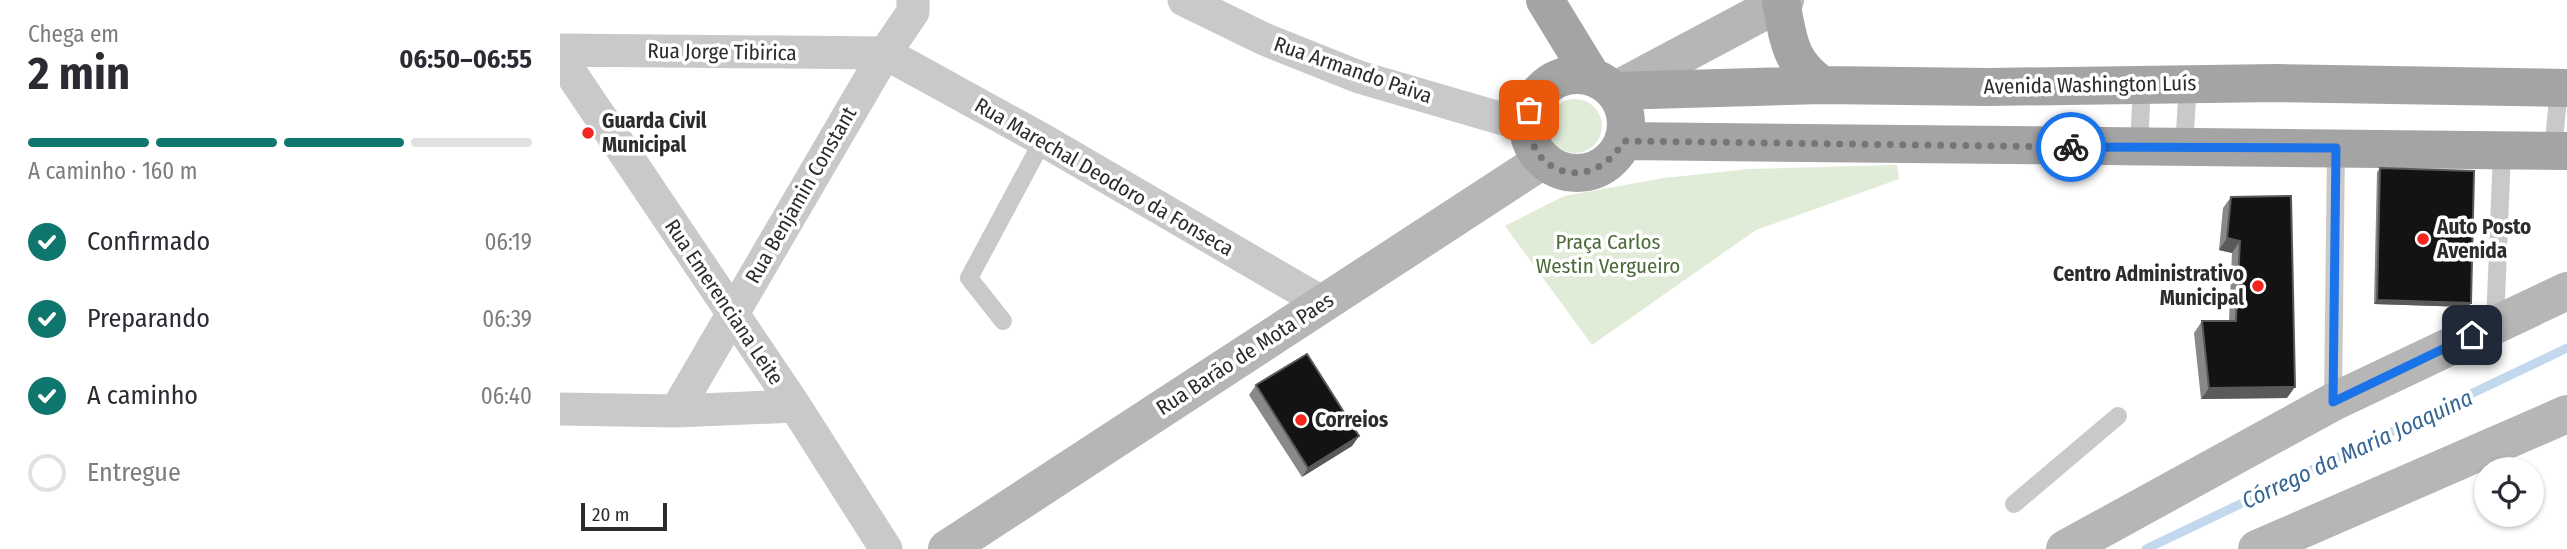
<!DOCTYPE html>
<html lang="pt">
<head>
<meta charset="utf-8">
<style>
	:root { --surface:#fff; --page:#f2f2f3; --text:#2b2b33; --muted:#7c7c81; --line:#e1e1e2; --accent:#0f766e }
	body { margin:0; font-family:"Fira Sans Condensed",sans-serif; background:var(--page); color:var(--text); height:100vh; display:flex; flex-direction:column; font-size:26px; white-space:nowrap }
	* { box-sizing:border-box; margin:0 }
	p { font-size:23px; color:var(--muted) }
	.icon { flex:none; width:38px; height:38px; fill:none; stroke:currentColor; stroke-width:2; stroke-linecap:round; stroke-linejoin:round }
	.map { position:relative; flex:1; overflow:hidden }
	.drawer { display:flex; flex-direction:column; background:var(--surface); width:560px }
	.drawer>* { flex:none }
	.fabs { position:absolute; left:1914px; top:457px; display:grid; gap:14px }
	.fabs a { display:grid; place-items:center; width:70px; height:70px; border-radius:50%; background:var(--surface); box-shadow:0 2px 5px #0004; font-size:35px }
	.scale { position:absolute; left:21px; bottom:18px; width:86px; box-sizing:border-box; padding-left:7px; border:4px solid #2c2c2c; border-top:0; font-size:19px; line-height:24px; white-space:nowrap; color:#2c2c2c; -webkit-text-stroke:5px #fff; paint-order:stroke }
	.pin { position:absolute; display:grid; place-items:center; width:60px; height:60px; color:#fff; margin:-30px; border-radius:14px; box-shadow:0 4px 10px #0006 }
	.courier { position:absolute; display:grid; place-items:center; width:70px; height:70px; margin:-35px; border:5px solid #1a73e8; border-radius:50%; background:#fff; color:#222; box-shadow:0 2px 9px #0007 }
	.head em { font-style:normal; font-weight:700 }
	.head div { display:flex; flex-direction:column-reverse }
	.head { display:flex; align-items:center; justify-content:space-between; height:119px; padding:0 28px }
	h1 { font-size:46px; font-weight:700; line-height:52px }
	.bar { display:grid; grid-template-columns:repeat(4,1fr); gap:10px 7px; align-content:center; height:84px; padding:0 28px }
	.bar i { height:9px; border-radius:5px; background:var(--line) }
	.bar .current { background:var(--accent) }
	.bar p { grid-column:span 4 }
	ol { padding:0 28px; list-style:none }
	li { display:flex; align-items:center; gap:21px; height:77px }
	li p { margin-inline-start:auto }
	li .icon { padding:7px; border-radius:50%; background:var(--accent); color:#fff; stroke-width:4 }
	li:last-child { color:var(--muted) }
	li i { width:38px; height:38px; border:4px solid var(--line); border-radius:50% }
	main { display:flex; flex:1; min-height:0 }
	.map>svg:first-child { display:block }
</style>
</head>
<body>
<main>
<section class="drawer">
<div class="head"><div><h1>2 min</h1><p>Chega em</p></div><em>06:50–06:55</em></div>
<div class="bar"><i class="current"></i><i class="current"></i><i class="current"></i><i></i><p>A caminho · 160 m</p></div>
<ol>
<li><svg class="icon" aria-label="check" viewBox="0 0 24 24"><path d="M5 12l5 5 9-10"/></svg>Confirmado<p>06:19</p></li>
<li><svg class="icon" aria-label="check" viewBox="0 0 24 24"><path d="M5 12l5 5 9-10"/></svg>Preparando<p>06:39</p></li>
<li><svg class="icon" aria-label="check" viewBox="0 0 24 24"><path d="M5 12l5 5 9-10"/></svg>A caminho<p>06:40</p></li>
<li><i></i>Entregue</li>
</ol>
</section>
<div class="map">
<svg width="2007" height="549" viewBox="0 0 2007 549">
	<rect width="100%" height="100%" fill="#fff"/>
	<path fill="#e0ecd8" d="M988 126a27 27 0 1 1 54 0a27 27 0 1 1-54 0Z
		M1337 165 1339 179 1196 230 1032 345 945 226 1004 196 1104 178 1189 169Z"/>
	<g fill="none" stroke-linecap="round" stroke-linejoin="round">
		<path stroke="#c2d8ed" stroke-width="9" d="M1586 549 2007 348"/>
		<path stroke="#c9c9c9" stroke-width="18" d="M1579 147 1582 84
			M1624 147 1628 84
			M1993 151 1999 88
			M443 321 409 278 483 140
			M1935 324 1942 151
			M1773 402 1776 148
			M1454 504 1558 416"/>
		<path stroke="#c9c9c9" stroke-width="33" d="M624 0 704 39 799 77 967 126
			M0 50 325 53 483 140 763 303
			M0 57 235 406 326 549
			M0 409 116 411 235 406
			M116 411 325 53 353 12V0"/>
		<path stroke="#b6b6b6" stroke-width="38" d="M1054 91 1225 0
			M387 549 983 160
			M1505 549 1773 402 2007 291
			M1697 549 2007 414"/>
		<path stroke="#a4a4a4" stroke-width="38" d="M985 0 1032 77
			M1221 2C1229 40 1228 61 1262 85
			M968 124a49 49 0 1 1 98 0a49 49 0 1 1-98 0Z
			M1054 91 1262 85 1428 87 1716 83 2007 88
			M1064 141 2007 151"/>
	</g>
	<path fill="#898989" d="M1820 168 1908 307 1814 304 1817 172Z
		M1671 197 1727 398 1641 399 1634 333 1642 321H1669L1672 253 1659 250 1663 208Z
		M696 385 799 436 792 446 742 477 689 395Z"/>
	<path fill="#5a5a5a" d="M1667 238 1680 241 1672 253 1659 250Z
		M1817 300 1911 303 1908 307 1814 304Z
		M1735 387 1727 398 1641 399 1649 388Z
		M799 436 792 446 742 477 748 468Z"/>
	<path fill="#131313" stroke="#5a5a5a" stroke-width="2" d="M1820 168 1914 171 1911 303 1817 300Z
		M1731 196 1735 387 1649 388 1642 321H1676L1680 241 1667 238 1671 197Z
		M747 354 799 436 748 468 696 385Z"/>
	<g fill="none" stroke-linecap="round" stroke-linejoin="round">
		<path stroke="#767676" stroke-width="7" stroke-dasharray="0 12.6" d="M969 110C961 174 1031 197 1064 141L1511 147"/>
		<path stroke="#1a73e8" stroke-width="9" d="M1511 147 1776 148 1773 402 1912 335"/>
	</g>
	<g fill="#f3261f" stroke="#fff" stroke-width="2.5">
		<circle cx="28" cy="133" r="7"/>
		<circle cx="1863" cy="239" r="7"/>
		<circle cx="1698" cy="286" r="7"/>
		<circle cx="741" cy="420" r="7"/>
	</g>
	<g text-anchor="middle" stroke-width="7" stroke-linejoin="round" paint-order="stroke">
		<g font-size="21" fill="#2c2c2c" stroke="#fff">
			<text transform="translate(162 52) rotate(1)" y="7">Rua Jorge Tibirica</text>
			<text transform="translate(793 70) rotate(19)" y="7">Rua Armando Paiva</text>
			<text transform="translate(1530 85) rotate(-1)" y="7">Avenida Washington Luís</text>
			<text transform="translate(544 177) rotate(30)" y="7">Rua Marechal Deodoro da Fonseca</text>
			<text transform="translate(241 195) rotate(-60)" y="7">Rua Benjamin Constant</text>
			<text transform="translate(164 302) rotate(56)" y="7">Rua Emerenciana Leite</text>
			<text transform="translate(685 354) rotate(-33)" y="7">Rua Barão de Mota Paes</text>
		</g>
		<g font-size="21" font-weight="bold" fill="#2c2c2c" stroke="#fff" text-anchor="start">
			<text x="42" y="128">Guarda Civil<tspan x="42" dy="24">Municipal</tspan></text>
			<text x="1877" y="234">Auto Posto<tspan x="1877" dy="24">Avenida</tspan></text>
			<text x="1684" y="281" text-anchor="end">Centro Administrativo<tspan x="1684" dy="24">Municipal</tspan></text>
			<text x="755" y="427">Correios</text>
		</g>
		<g font-size="21" fill="#4a6b37" stroke="#fff">
			<text x="1048" y="249">Praça Carlos<tspan x="1048" dy="24">Westin Vergueiro</tspan></text>
		</g>
		<g font-size="23" font-style="italic" fill="#356594" stroke="#fff">
			<text transform="translate(1797 449) rotate(-25)" y="8">Córrego da Maria Joaquina</text>
		</g>
	</g>
</svg>
<div class="fabs">
<a><svg class="icon" aria-label="locate" viewBox="0 0 24 24"><circle cx="12" cy="12" r="6"/><path d="M12 2v4M12 18v4M2 12h4M18 12h4"/></svg></a>
</div>
<div class="scale">20 m</div>
<div class="pin" style="left:969px;top:110px;background:#ea580c"><svg class="icon" aria-label="bag" viewBox="0 0 24 24"><path d="M5 8h14l-1 12H6zM9 8a3 3 0 0 1 6 0"/></svg></div>
<div class="pin" style="left:1912px;top:335px;background:#1f2937"><svg class="icon" aria-label="home" viewBox="0 0 24 24"><path d="M3 11l9-7 9 7M6 9v11h12V9"/></svg></div>
<div class="courier" style="left:1511px;top:147px"><svg class="icon" aria-label="bike" viewBox="0 0 24 24"><circle cx="6" cy="16" r="4"/><circle cx="18" cy="16" r="4"/><path d="M6 16l4-8h5l3 8M10 8l3 8H6M13 5h3"/></svg></div>
</div>
</main>
</body>
</html>
